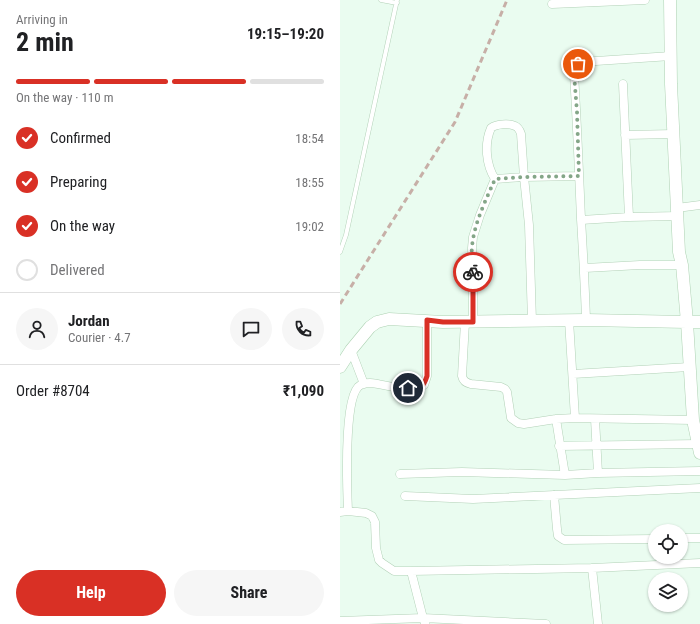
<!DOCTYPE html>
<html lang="en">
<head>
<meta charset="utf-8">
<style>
	:root { --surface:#fff; --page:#f6f6f6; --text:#202124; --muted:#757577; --line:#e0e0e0; --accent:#d93025 }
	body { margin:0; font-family:"Roboto Condensed",sans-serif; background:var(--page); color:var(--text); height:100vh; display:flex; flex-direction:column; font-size:15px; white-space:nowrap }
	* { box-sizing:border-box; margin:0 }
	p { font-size:13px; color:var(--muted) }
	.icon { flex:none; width:22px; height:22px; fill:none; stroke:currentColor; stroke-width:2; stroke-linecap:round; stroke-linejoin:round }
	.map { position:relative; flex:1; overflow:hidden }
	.details { display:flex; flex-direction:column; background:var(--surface); width:340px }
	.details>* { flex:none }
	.buttons { position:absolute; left:308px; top:524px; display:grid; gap:8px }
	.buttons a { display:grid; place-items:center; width:40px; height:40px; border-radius:50%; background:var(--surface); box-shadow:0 1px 3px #0004; font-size:20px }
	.pin { position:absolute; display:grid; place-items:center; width:34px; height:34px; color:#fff; margin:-17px; border:2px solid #fff; border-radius:50%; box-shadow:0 1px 4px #0007 }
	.courier { position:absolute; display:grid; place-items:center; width:40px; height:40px; margin:-20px; border:3px solid #d93025; border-radius:50%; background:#fff; color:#222; box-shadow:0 1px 5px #0007 }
	.headline em { font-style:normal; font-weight:700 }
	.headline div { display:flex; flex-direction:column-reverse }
	.headline { display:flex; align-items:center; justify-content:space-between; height:68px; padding:0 16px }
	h1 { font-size:26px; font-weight:700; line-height:30px }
	.bar { display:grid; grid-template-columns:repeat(4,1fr); gap:6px 4px; align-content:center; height:48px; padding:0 16px }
	.bar i { height:5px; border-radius:3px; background:var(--line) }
	.bar .active { background:var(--accent) }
	.bar p { grid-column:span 4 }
	.line { display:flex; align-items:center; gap:10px; padding:0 16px; border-top:1px solid var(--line) }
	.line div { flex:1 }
	.round { display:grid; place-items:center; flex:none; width:42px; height:42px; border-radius:21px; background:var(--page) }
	ol { padding:0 16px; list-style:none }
	li { display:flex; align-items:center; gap:12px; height:44px }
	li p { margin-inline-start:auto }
	li .icon { padding:4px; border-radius:50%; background:var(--accent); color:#fff; stroke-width:4 }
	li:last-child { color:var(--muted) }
	li i { width:22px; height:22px; border:2px solid var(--line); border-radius:50% }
	.primary-button { display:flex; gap:8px; margin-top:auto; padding:8px 16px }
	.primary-button a { flex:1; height:46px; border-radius:24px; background:var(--accent); color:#fff; font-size:16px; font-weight:700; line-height:46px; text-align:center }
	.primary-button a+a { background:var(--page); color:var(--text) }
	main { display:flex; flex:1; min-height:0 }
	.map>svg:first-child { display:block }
</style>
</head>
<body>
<main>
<section class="details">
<div class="headline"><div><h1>2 min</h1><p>Arriving in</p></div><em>19:15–19:20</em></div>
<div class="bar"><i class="active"></i><i class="active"></i><i class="active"></i><i></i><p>On the way · 110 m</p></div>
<ol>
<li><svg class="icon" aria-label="check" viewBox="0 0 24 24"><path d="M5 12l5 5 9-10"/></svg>Confirmed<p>18:54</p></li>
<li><svg class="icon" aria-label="check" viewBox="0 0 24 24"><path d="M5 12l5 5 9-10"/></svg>Preparing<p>18:55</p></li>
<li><svg class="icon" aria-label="check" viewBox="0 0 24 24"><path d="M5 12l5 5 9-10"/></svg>On the way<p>19:02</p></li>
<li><i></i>Delivered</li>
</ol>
<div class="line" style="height:72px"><a class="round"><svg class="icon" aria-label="person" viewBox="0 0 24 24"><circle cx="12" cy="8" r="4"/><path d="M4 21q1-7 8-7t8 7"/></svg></a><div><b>Jordan</b><p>Courier · 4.7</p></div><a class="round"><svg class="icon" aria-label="chat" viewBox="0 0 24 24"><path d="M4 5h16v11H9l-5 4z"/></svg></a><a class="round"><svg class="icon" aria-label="phone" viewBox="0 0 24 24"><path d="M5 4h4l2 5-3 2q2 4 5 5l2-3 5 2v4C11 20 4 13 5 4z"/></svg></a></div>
<div class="line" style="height:52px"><div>Order #8704</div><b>₹1,090</b></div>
<div class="primary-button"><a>Help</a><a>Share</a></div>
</section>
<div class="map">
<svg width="360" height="624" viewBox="0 0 360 624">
	<rect width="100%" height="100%" fill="#eafcf0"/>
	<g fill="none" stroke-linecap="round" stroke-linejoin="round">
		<g stroke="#b2d1b7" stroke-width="5">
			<path id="lane" d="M41 0 57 3
				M0 252 6 235 57 0"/>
		</g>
		<g stroke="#b2d1b7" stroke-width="9">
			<path id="street" d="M212 4 305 0
				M283 84 289 217
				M285 135 334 134
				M337 208 360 205
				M241 220 289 217 338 216
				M245 268 300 265H342
				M229 320 235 418
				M246 320C245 286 243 253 241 219 239 171 237 122 234 74 235 68 236 65 241 62L331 56
				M192 321 189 225 184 177 155 179C146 165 144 144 151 128 156 124 169 123 175 126 178 127 180 131 181 134L184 177 239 176
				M125 322 122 376C123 381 126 383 131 384L161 387 165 389 167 392 171 418 178 423 184 424 216 419 235 418 353 420
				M133 322V276L132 248 133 237 140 215 155 179
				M11 350 24 384
				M233 374 349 367
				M216 419 225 475
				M255 419 258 473
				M219 446 358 444
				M60 474 122 472 225 475 258 473 360 471
				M214 495 217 529 218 536 224 540 315 539
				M65 496 133 499 360 488
				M8 511 26 513 32 516 35 522 36 548 39 560 42 563 54 571H71
				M0 512 8 511C7 487 4 402 18 387 21 384 26 383 30 383 46 384 69 394 84 385L87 376V320
				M341 538H360
				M252 568 258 624
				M0 621 83 618 85 623
				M206 624 83 618 71 571 252 568 360 563"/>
		</g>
		<g stroke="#add1b2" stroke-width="13">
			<path id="secondary" d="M360 322H347L353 420 360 453
				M0 367 11 350 30 327 37 322 49 319 103 322 246 320 347 322 342 265 339 252 331 84 330 0"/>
		</g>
		<use href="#lane" stroke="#fff" stroke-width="4"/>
		<use href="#street" stroke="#fff" stroke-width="8"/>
		<use href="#secondary" stroke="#fff" stroke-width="12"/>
		<path stroke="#c7afa7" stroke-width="3" stroke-dasharray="6 4" stroke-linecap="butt" d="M0 304 115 122 167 0"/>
	</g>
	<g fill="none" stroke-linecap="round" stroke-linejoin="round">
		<path stroke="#84a688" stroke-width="4" stroke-dasharray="0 7.2" d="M133 272C133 263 131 255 132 247 134 223 146 200 155 179L184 177 239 176 237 112 234 74 235 68 238 64"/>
		<path stroke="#d93025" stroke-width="5" d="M68 388C80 388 83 389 87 376V320L103 322H133V272"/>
	</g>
</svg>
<div class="buttons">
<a><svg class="icon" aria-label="locate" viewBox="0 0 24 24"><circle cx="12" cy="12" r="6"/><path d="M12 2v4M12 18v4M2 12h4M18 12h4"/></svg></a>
<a><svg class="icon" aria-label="layers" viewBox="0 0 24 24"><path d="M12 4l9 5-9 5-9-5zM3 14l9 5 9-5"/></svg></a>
</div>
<div class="pin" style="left:238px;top:64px;background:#ea580c"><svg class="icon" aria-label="bag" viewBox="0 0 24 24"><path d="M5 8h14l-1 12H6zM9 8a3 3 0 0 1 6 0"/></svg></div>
<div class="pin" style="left:68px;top:388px;background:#1f2937"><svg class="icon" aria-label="home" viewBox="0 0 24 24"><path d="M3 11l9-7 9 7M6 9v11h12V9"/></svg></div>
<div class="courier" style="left:133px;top:272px"><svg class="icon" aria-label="bike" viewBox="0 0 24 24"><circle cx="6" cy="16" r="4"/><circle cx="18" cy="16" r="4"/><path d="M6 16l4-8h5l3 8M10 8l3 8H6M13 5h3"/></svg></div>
</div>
</main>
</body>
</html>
